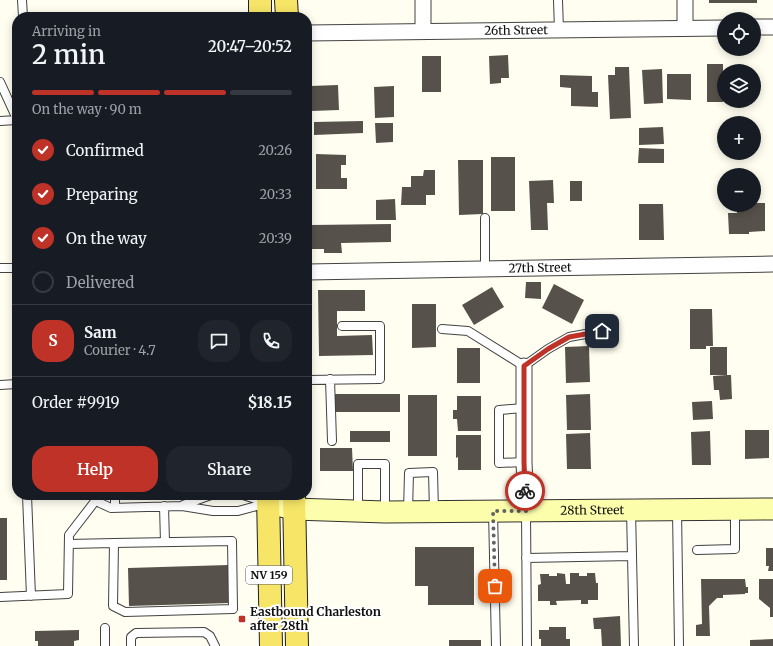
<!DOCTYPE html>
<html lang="en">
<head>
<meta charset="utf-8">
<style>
	:root { --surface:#171b24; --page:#20242c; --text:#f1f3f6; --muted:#9ea1a6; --line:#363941; --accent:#bf3227 }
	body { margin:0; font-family:Merriweather,serif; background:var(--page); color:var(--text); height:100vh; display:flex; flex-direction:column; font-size:15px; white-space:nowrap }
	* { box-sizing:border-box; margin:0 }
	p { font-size:13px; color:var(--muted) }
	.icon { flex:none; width:22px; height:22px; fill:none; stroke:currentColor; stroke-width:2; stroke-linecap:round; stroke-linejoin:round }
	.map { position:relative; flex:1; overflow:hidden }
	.side { position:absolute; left:12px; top:12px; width:300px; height:488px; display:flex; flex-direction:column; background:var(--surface); border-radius:16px; box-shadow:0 2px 10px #0003 }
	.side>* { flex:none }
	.controls { position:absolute; left:717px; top:12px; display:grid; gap:8px }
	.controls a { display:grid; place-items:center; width:44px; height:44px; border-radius:50%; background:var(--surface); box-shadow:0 2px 10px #0003; font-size:20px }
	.pin { position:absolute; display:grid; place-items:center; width:34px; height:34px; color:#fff; margin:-17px; border-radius:8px; box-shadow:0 2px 6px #0006 }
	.courier { position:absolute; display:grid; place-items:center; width:40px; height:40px; margin:-20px; border:3px solid #bf3227; border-radius:50%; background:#fff; color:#222; box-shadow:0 1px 5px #0007 }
	.summary em { font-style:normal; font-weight:600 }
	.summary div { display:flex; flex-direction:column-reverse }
	.summary { display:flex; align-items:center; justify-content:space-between; height:68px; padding:0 20px }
	h1 { font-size:26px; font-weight:600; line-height:30px }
	.bar { display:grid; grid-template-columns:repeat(4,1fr); gap:6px 4px; align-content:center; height:48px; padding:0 20px }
	.bar i { height:5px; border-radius:3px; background:var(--line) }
	.bar .on { background:var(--accent) }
	.bar p { grid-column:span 4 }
	.line { display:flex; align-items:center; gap:10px; padding:0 20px; border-top:1px solid var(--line) }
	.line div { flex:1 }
	.round { display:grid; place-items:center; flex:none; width:42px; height:42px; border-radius:16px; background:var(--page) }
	ol { padding:0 20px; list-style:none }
	li { display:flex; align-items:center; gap:12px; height:44px }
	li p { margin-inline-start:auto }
	li .icon { padding:4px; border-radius:50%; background:var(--accent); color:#fff; stroke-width:4 }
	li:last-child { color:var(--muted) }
	li i { width:22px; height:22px; border:2px solid var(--line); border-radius:50% }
	.button { display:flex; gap:8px; margin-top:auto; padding:8px 20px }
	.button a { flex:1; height:46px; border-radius:16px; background:var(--accent); color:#fff; font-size:16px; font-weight:600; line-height:46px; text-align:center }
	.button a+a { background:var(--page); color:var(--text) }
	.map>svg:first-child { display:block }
</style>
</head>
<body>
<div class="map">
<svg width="773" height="646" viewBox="0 0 773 646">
	<rect width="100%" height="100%" fill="#fffef1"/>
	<path fill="#57514b" d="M709 0H757V3H709Z
		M508 55 509 78H501V83L490 84 489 56Z
		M422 56H441V92H422Z
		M707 64H723V102H707Z
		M615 67H629L631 118 610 119 608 75H615Z
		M662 69 663 103 644 104 642 70Z
		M667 74H691V100L667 99Z
		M560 75 592 76V92H598V107L571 106V88L560 87Z
		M338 85 339 110 311 111 310 86Z
		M394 86V117L375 118 374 87Z
		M363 121V133L314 135V122Z
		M375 123H393V142L376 143Z
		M663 127 664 144 639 145V128Z
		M639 148 664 149V163H638Z
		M316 154 346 155V165H341V178H347V189H316Z
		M491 157H515V211H491Z
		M458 160H483V214L459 215Z
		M424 170H435V195H426V205H401L402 187H411V176H423Z
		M553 180 554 203H547L548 230H531L529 181Z
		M570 181H582V201H570Z
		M395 199 396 220H376V200Z
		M754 203H765V231L749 232V234H729L728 213H737L736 205H754Z
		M639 204H663L664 240H639Z
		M391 224V242L341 243 342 253H324V249H312L311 225Z
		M526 282H541V299L525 298Z
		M554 284 584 300 572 324 542 308Z
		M492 287 504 307 474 325 462 305Z
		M318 290H365V311H337V336L372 335 373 355 319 356Z
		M412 304H436V347L412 348Z
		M690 309H712L713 346H706V349H690Z
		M589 346 590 382 566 383 565 347Z
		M710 347H727V375H710Z
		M457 348H480V383H457Z
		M727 375H731L732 399 720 400 719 390H714L713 376Z
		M333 394H400V412H333Z
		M590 394 591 430H567L566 395Z
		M408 395H437V456H408Z
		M457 396H481V431H458L457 419H453V410H457Z
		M712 401 713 419 693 420 692 402Z
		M745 430H769V458L745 459Z
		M350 431H390V442H350Z
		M710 431 711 465H692L691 432Z
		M590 433 591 469H567L566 434Z
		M456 435H481V470H458V457L456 458Z
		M320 448H352L353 471H320Z
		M0 518H7V580H0Z
		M415 547H474V605H428V586H415Z
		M766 548H773V571H768L769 566H766Z
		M228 565 230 603 129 606 128 568Z
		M557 573 565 574 566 584H570V573H579V576H587V573H595L596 583H598V600H588V604H581V600L556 601 557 605H550V601H538V585L541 584 540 574H549V576H557Z
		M701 579H745L746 587H748V593H745V594L723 595V598H717L709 606 710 636H696V625L702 624Z
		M759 579H773V617H770V608L759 599Z
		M620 616 621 646H602L601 629H594L593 618Z
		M549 627H566V639H570V646H541V639H539V630H549Z
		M79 630V640L74 641V646H38V641H35V631Z
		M773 639V646H750V640Z
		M449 640H481V646H449Z"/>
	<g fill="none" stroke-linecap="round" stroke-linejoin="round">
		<g stroke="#424242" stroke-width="10">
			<path id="lane" d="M22 0 23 17
				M558 0 559 30
				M0 82 17 119
				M0 121 17 120
				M485 218V269
				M0 268H17
				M442 329 468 331 524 366 548 349 569 337 602 331
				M330 379 332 441
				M307 380 380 379V326H342
				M0 385 17 384
				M524 462 499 463V410L524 408
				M27 495 31 596
				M91 495 100 503 111 508 182 506 213 511H238L268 503
				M115 495V508
				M243 495 268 503
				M183 505 211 495
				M164 506 165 542
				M358 510V464H385V511
				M631 510 634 646
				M677 510 679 646
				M493 511 496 646
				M526 511 527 646
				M408 512 409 473 433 472 434 511
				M232 541 233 609 125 612 113 606 114 543Z
				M69 544 114 543
				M697 550 735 549V510
				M526 558 632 556
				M0 597 68 594 69 535 96 500
				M105 628V646
				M131 646V637L136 633 204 632 210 636 215 646"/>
		</g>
		<g stroke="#424242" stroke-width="17">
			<g id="street">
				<path d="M423 0V31"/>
				<path d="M685 0V28"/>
				<path d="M754 27H773"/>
				<path id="s1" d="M307 33 724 28"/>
				<path id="s2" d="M307 272 773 264"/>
				<path d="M524 366V462L526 511"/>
			</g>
		</g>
		<g stroke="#313131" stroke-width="23">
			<g id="secondary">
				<path id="s3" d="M268 503 294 509 385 512 773 509"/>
			</g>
		</g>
		<g stroke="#202020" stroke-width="24">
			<path id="primary" d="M260 0V17
				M286 0 287 17
				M268 495 271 646
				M294 495 297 646"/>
		</g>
		<use href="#lane" stroke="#fff" stroke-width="8"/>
		<use href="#street" stroke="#fff" stroke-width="15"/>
		<use href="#secondary" stroke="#fdfeac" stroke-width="21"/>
		<use href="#primary" stroke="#f7e568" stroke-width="22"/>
	</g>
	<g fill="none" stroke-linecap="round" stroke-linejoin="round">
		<path stroke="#63635e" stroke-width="4" stroke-dasharray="0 7.2" d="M495 586 493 511H526L525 491"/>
		<path stroke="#bf3227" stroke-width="5" d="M525 491 524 462V366L548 349 569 337 602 331"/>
	</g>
	<rect fill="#bf3227" stroke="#fff" stroke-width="1.5" x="238" y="615" width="8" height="8" rx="2"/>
	<g text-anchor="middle" stroke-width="4" stroke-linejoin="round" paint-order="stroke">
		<rect fill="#fff" stroke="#575757" stroke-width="1" x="246" y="566" width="46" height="18" rx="3"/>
		<g font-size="11" font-weight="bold" fill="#0f0f0f">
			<text x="269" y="579">NV 159</text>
		</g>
		<g font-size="12" fill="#0f0f0f" stroke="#fff">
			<text dy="4" stroke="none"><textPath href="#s1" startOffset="209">26th Street</textPath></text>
			<text dy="4" stroke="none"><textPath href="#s2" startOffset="233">27th Street</textPath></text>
			<text dy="4" stroke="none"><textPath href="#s3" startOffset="325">28th Street</textPath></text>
		</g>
		<g font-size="12" font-weight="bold" fill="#0f0f0f" stroke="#fff" text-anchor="start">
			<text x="250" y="616">Eastbound Charleston<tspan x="250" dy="14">after 28th</tspan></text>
		</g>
	</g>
</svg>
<div class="controls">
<a><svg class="icon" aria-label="locate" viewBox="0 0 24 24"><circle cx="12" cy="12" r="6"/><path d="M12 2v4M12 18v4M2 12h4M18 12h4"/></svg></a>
<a><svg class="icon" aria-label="layers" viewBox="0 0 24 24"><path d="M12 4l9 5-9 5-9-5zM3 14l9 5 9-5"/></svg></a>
<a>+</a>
<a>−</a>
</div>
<div class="pin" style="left:495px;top:586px;background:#ea580c"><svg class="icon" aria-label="bag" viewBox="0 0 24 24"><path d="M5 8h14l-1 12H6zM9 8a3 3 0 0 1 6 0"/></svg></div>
<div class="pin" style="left:602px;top:331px;background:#1f2937"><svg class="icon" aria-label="home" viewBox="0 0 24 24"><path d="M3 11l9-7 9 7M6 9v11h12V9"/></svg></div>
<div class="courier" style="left:525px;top:491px"><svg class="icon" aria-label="bike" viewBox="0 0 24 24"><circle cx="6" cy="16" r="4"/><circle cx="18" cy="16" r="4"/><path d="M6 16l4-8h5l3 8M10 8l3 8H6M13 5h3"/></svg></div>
<section class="side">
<div class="summary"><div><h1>2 min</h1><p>Arriving in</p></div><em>20:47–20:52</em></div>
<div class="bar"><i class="on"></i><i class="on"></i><i class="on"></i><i></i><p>On the way · 90 m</p></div>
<ol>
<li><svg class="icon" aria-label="check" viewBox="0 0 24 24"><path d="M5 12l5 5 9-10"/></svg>Confirmed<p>20:26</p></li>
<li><svg class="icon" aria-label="check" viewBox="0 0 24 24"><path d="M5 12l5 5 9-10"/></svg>Preparing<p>20:33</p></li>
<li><svg class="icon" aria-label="check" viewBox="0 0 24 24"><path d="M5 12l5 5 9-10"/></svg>On the way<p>20:39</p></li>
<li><i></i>Delivered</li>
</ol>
<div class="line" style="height:72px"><b class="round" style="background:var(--accent);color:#fff">S</b><div><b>Sam</b><p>Courier · 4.7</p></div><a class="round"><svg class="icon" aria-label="chat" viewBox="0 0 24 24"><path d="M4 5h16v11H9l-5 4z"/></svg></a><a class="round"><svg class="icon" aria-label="phone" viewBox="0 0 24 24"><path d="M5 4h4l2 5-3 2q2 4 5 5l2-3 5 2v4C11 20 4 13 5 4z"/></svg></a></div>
<div class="line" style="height:52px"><div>Order #9919</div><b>$18.15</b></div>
<div class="button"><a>Help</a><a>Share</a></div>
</section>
</div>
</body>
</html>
